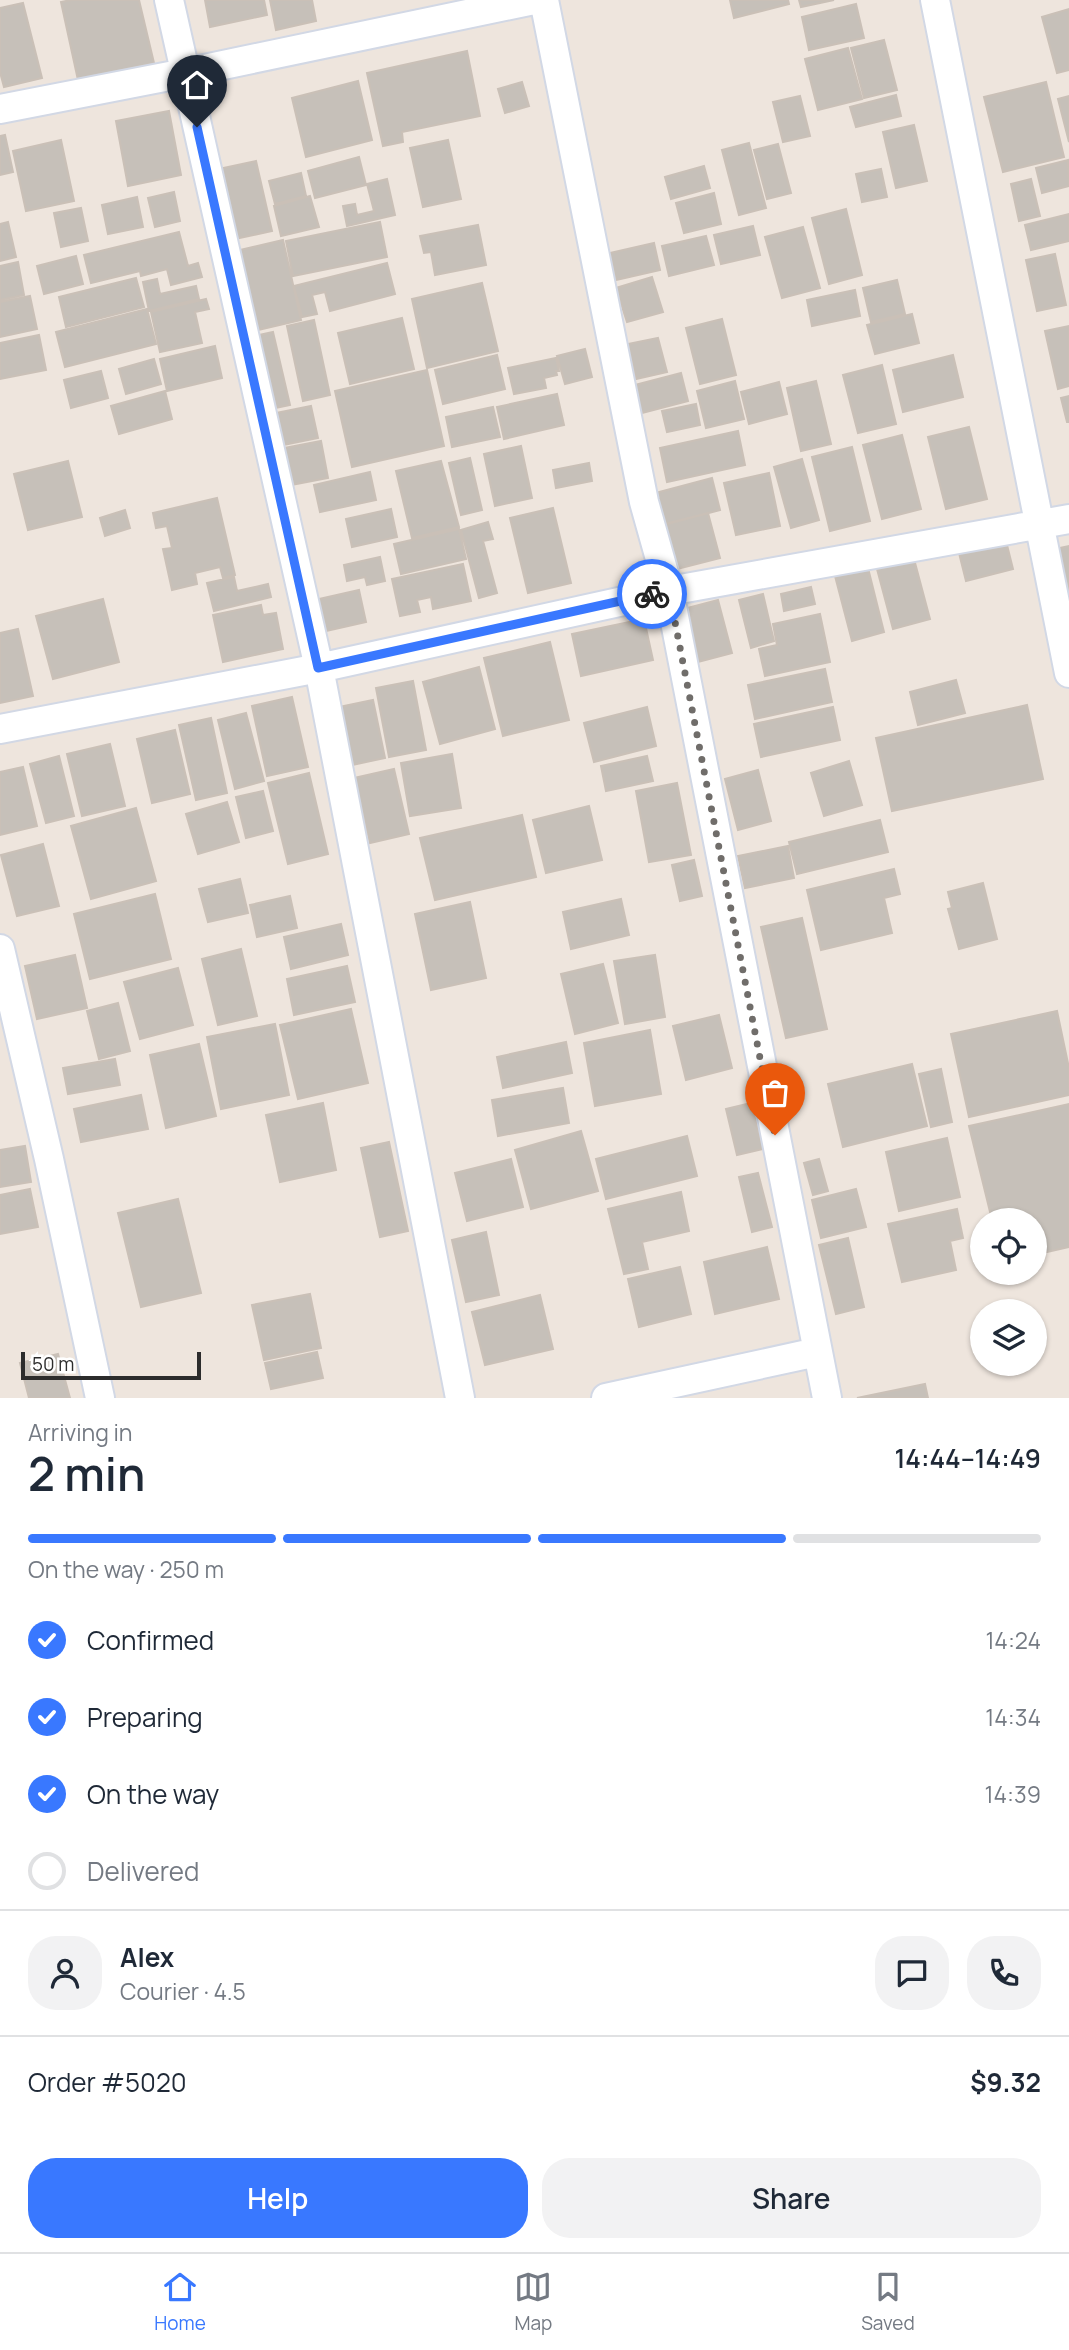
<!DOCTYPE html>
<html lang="en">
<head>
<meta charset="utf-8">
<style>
	:root { --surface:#fff; --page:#f2f2f3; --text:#1f2937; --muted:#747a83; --line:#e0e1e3; --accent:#3978ff }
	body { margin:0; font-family:Manrope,sans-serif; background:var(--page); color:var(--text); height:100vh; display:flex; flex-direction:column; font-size:26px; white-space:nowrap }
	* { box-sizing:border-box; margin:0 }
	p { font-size:23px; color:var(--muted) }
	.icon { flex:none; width:38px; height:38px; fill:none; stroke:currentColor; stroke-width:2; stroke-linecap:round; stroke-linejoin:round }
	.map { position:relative; height:1398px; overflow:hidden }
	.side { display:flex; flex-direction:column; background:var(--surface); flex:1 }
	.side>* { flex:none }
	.buttons { position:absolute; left:970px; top:1208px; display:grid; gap:14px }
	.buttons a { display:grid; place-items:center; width:77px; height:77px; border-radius:50%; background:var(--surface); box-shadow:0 2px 5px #0004; font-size:35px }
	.scale { position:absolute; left:21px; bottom:18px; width:180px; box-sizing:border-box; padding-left:7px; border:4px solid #2c2c2c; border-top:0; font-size:19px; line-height:24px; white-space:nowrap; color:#2c2c2c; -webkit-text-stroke:5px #fff; paint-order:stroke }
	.pin { position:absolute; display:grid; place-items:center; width:60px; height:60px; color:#fff; margin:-72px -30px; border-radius:50% 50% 50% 0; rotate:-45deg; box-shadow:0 0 7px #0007 }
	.pin .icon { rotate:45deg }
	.courier { position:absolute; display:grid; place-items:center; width:70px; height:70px; margin:-35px; border:5px solid #3978ff; border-radius:50%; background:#fff; color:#222; box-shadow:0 2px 9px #0007 }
	.head em { font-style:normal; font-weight:600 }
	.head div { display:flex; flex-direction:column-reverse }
	.head { display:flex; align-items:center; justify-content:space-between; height:119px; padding:0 28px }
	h1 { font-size:46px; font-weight:600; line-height:52px }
	.bar { display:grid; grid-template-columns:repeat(4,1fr); gap:10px 7px; align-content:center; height:84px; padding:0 28px }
	.bar i { height:9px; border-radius:5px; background:var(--line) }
	.bar .on { background:var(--accent) }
	.bar p { grid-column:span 4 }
	.line { display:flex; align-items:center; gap:18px; padding:0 28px; border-top:2px solid var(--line) }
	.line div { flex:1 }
	.round { display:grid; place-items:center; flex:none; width:74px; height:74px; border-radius:28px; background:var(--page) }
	ol { padding:0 28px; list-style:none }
	li { display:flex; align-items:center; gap:21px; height:77px }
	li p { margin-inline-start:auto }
	li .icon { padding:7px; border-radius:50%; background:var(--accent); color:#fff; stroke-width:4 }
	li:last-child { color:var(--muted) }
	li i { width:38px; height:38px; border:4px solid var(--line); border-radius:50% }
	.primary-button { display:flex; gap:14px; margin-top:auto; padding:14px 28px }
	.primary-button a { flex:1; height:80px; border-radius:28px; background:var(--accent); color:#fff; font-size:28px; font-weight:600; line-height:80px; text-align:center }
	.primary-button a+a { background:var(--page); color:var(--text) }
	.dock { display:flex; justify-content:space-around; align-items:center; height:98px; border-top:2px solid var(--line); background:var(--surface); font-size:19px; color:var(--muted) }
	.dock a { display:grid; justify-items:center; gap:4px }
	.dock .on { color:var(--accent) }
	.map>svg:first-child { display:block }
</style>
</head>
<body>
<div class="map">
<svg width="1069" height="1398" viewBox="0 0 1069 1398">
	<rect width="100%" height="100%" fill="#eee5dd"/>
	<path fill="#c6c0b9" stroke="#cac0b7" stroke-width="2" d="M71 0H139L154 63 78 80 61 2Z
		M205 0H264L267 15 210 27Z
		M270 0H312L316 21 276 30Z
		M730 0H788L789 4 734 18Z
		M799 0H834L801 7Z
		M23 3 42 78 4 87 0 72V8Z
		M856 4 864 38 809 50 802 17Z
		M1069 9V70L1057 73 1042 17Z
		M884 40 897 90 864 98 851 48Z
		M848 48 862 99 818 110 805 59Z
		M467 51 480 116 402 132 403 142 383 146 367 73Z
		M358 81 372 140 306 157 292 98Z
		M522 82 529 106 505 113 498 89Z
		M1046 82 1064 157 1003 172 984 97Z
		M896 95 901 116 856 127 850 107Z
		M800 96 810 136 783 142 773 102Z
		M1069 96V142L1058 99Z
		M169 111 181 175 128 186 116 121Z
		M914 125 927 181 896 188 883 132Z
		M5 135 13 172 0 175V136Z
		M61 140 74 201 26 211 13 151Z
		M448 140 461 199 423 207 410 148Z
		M749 143 766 208 739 215 722 150Z
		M778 144 791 193 767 199 754 150Z
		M359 157 366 185 315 198 308 171Z
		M1068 160 1069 186 1042 193 1036 168Z
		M256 161 272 231 230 240 214 170Z
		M704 166 710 188 671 199 665 177Z
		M881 169 887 197 862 202 856 174Z
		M301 173 306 196 275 204 269 181Z
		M387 179 395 215 347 226 343 206 355 204 357 215 374 211 367 184Z
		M1031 179 1040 216 1019 221 1011 184Z
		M174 192 180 221 155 227 148 198Z
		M714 193 721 224 684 233 676 203Z
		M310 196 319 227 281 236 274 206Z
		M137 197 143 227 108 234 102 205Z
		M81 208 88 241 61 247 54 213Z
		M846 209 862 275 829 284 812 218Z
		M1069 214V241L1031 250 1025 225Z
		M8 222 16 257 0 261V224Z
		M380 222 387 257 293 276 286 241Z
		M478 225 486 265 435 275 431 252 424 253 420 236Z
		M753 226 760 255 721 264 714 235Z
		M803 227 820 288 782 298 765 237Z
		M179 232 188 266 198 263 202 277 171 285 167 269 141 276 140 271 91 283 84 255Z
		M706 236 714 265 669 276 662 246Z
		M283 240 301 320 258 330 240 250Z
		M654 243 660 270 616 280 610 253Z
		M1055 254 1066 305 1037 311 1026 260Z
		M76 256 83 284 44 294 37 266Z
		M18 262 24 295 0 300V266Z
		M387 263 395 294 330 311 325 292 312 295 317 314 302 317 294 286Z
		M652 277 663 312 627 322 616 288Z
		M136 278 144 307 66 327 59 297Z
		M157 279 160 294 196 286 199 299 149 311 143 282Z
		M897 280 905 314 871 322 863 288Z
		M482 283 498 351 427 368 412 299Z
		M855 290 860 316 812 326 807 300Z
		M30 296 37 329 0 337V302Z
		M206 299 209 309 195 312 202 343 160 352 151 312Z
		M147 309 156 344 65 367 56 332Z
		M912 314 919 343 875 354 867 325Z
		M402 318 414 369 350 384 338 333Z
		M722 319 736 375 700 384 686 328Z
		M314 320 330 395 303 401 287 326Z
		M1069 326V386L1058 389 1045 331Z
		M273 332 290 405 275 408 259 335Z
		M39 335 46 370 0 379V343Z
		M658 338 667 372 636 379 628 344Z
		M215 346 222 378 167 391 160 359Z
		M585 349 592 377 565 384 557 356Z
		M497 355 505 389 443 404 435 370Z
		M953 355 963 397 903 412 893 370Z
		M556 358 559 371H556L557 375 544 378 546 388 514 394 508 368Z
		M154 359 161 384 126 394 119 369Z
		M882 365 896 424 858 433 843 375Z
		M427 370 444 446 352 467 335 391Z
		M101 371 108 398 71 408 64 380Z
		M681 373 688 401 642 413 635 385Z
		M735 381 744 419 706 428 697 391Z
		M816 381 831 444 801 451 787 388Z
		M779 382 787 414 749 424 741 392Z
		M165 391 172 419 119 434 111 406Z
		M557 394 564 425 504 439 497 407Z
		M1069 396V422H1067L1061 398Z
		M696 404 700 425 667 432 662 411Z
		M311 406 318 438 283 445 276 413Z
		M493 407 500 437 452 447 446 417Z
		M969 427 987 499 946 509 928 437Z
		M738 431 745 465 667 482 660 448Z
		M902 435 921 509 882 519 863 445Z
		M321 441 328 478 291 485 284 448Z
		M521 446 532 498 495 506 484 454Z
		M852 447 870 521 830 531 812 457Z
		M470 458 482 510 461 515 449 463Z
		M802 459 819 520 791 528 774 467Z
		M68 461 82 517 28 530 14 474Z
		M441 461 459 527 412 538 396 471Z
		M589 463 592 481 556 488 553 470Z
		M370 472 376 500 320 512 314 485Z
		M769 473 780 526 736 535 724 483Z
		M712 478 720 510 656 527 648 495Z
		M217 498 235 575 223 578 220 567 195 573 197 584 172 590 163 549 172 548 167 526 156 528 153 513Z
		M553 508 571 583 528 593 510 518Z
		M391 509 397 537 352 547 346 519Z
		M125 510 130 528 105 536 100 518Z
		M708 513 720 558 673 570 661 525Z
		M488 522 493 539 483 541 497 593 479 598 461 530Z
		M459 529 466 559 401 574 394 544Z
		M1005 537 1013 569 966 581 958 549Z
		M1069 546V607L1055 549Z
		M380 557 385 581 367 585 365 577 347 581 344 565Z
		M914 559 930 619 893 629 877 569Z
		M463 564 471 601 433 609 431 597 417 600 420 612 400 616 392 579Z
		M868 568 884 632 852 641 835 576Z
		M234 577 237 591 268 584 271 597 214 611 207 583Z
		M811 587 815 604 784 611 781 594Z
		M359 590 366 622 326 631 319 599Z
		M763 594 774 641 751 648 739 600Z
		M103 599 119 662 53 679 36 616Z
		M718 600 732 653 694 663 680 610Z
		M261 605 263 615 276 613 283 649 223 662 213 615Z
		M820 614 830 662 765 676 759 649 777 645 773 624Z
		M644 619 653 660 581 676 572 634Z
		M18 629 33 696 0 703V633Z
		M550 642 569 720 503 736 484 658Z
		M479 667 495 729 440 744 423 682Z
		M825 669 832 702 755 719 748 685Z
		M956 680 965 713 918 725 910 692Z
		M413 681 426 750 389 757 376 688Z
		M292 697 308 767 267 776 252 706Z
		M373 700 385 758 352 765 339 707Z
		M1027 705 1043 779 892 811 876 738Z
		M647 707 656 746 594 762 584 723Z
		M833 707 840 740 761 757 754 724Z
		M246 713 264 781 235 789 218 720Z
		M211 718 227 793 196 800 179 725Z
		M175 730 190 794 152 803 137 739Z
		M110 744 125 806 82 816 67 754Z
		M452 754 461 808 410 816 401 763Z
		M59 756 74 816 46 823 30 764Z
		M647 756 653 781 606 791 601 766Z
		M849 761 862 805 824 816 811 773Z
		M23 767 37 826 0 835V772Z
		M394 769 409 834 370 843 354 778Z
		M758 770 771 821 738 830 725 779Z
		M309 773 328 854 288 864 268 783Z
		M677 783 691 855 649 862 636 791Z
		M263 791 273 831 246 838 236 797Z
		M227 802 239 842 198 854 186 814Z
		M589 806 602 860 546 873 533 820Z
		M136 808 156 881 91 899 71 826Z
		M522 815 536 877 435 900 420 838Z
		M880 820 888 852 797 874 789 842Z
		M43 844 59 906 17 916 1 855Z
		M788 846 794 878 745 888 738 856Z
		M694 860 702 896 680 901 672 865Z
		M894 869 900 894 884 898 892 933 821 950 807 890Z
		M240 879 248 913 208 922 199 889Z
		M983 883 997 939 959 949 948 909 952 908 948 892Z
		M155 894 171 959 90 979 74 914Z
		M290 896 297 928 257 937 250 905Z
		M621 899 629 935 571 949 563 912Z
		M470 902 486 978 431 990 415 914Z
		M802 918 827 1029 786 1038 761 927Z
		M341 924 348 955 291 969 284 937Z
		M241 949 257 1016 218 1025 202 959Z
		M75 955 87 1008 37 1019 25 966Z
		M655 955 665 1017 625 1024 614 961Z
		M603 964 618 1023 575 1034 561 974Z
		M347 966 355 1002 294 1015 287 979Z
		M178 968 193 1025 140 1039 124 982Z
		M118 1003 130 1051 99 1059 87 1011Z
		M351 1009 368 1083 298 1099 280 1025Z
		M1057 1011 1069 1068V1095L969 1117 951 1034Z
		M719 1015 732 1068 686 1080 673 1026Z
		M275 1024 289 1095 221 1109 207 1037Z
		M650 1030 661 1094 595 1106 584 1043Z
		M566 1042 572 1073 503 1088 497 1057Z
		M199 1044 216 1116 166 1128 150 1055Z
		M115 1059 120 1085 68 1094 63 1068Z
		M912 1064 927 1126 843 1147 828 1084Z
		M941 1069 952 1122 931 1127 919 1074Z
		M563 1088 569 1123 498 1136 492 1100Z
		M141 1095 148 1129 81 1142 74 1109Z
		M323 1103 336 1170 280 1182 266 1115Z
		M751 1103 763 1149 737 1155 726 1109Z
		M1069 1104V1247L1034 1255V1220H992L969 1126Z
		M581 1131 598 1191 531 1209 515 1150Z
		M687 1136 697 1176 606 1199 596 1159Z
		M947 1138 960 1197 899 1211 886 1152Z
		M389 1142 408 1231 380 1237 361 1148Z
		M25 1146 31 1182 0 1187V1150Z
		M511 1159 523 1207 467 1221 455 1173Z
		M819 1159 828 1191 813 1195 804 1163Z
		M758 1173 772 1227 752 1232 739 1177Z
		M30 1189 38 1227 0 1234V1195Z
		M856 1189 866 1227 821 1238 812 1200Z
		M681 1192 689 1231 642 1242 648 1269 624 1274 608 1209Z
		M178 1199 201 1293 141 1307 118 1213Z
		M957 1209 963 1238 950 1241 956 1270 902 1282 888 1224Z
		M486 1232 499 1295 466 1302 452 1240Z
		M848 1238 864 1307 836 1314 819 1245Z
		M767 1247 779 1299 715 1314 704 1262Z
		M680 1267 691 1314 639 1327 628 1279Z
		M310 1294 321 1348 264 1360 252 1305Z
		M540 1295 553 1349 485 1365 472 1312Z
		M317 1352 323 1378 271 1389 265 1363Z
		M58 1354 70 1398H29L20 1363Z
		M925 1384 928 1398H857Z"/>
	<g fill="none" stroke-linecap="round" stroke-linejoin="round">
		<g stroke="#d2d8e5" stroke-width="32">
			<path id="minor" d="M169 0 319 668 460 1398
				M544 0 644 502 669 591 827 1398
				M935 0 1069 673
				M0 109 185 73 534 0
				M0 729 319 668 669 591 1069 519
				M0 949 49 1159 100 1398
				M606 1398 817 1352"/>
		</g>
		<use href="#minor" stroke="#fff" stroke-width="28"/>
	</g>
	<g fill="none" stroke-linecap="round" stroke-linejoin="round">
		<path stroke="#706d6a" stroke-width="7" stroke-dasharray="0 12.6" d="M652 594 669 591 775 1135"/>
		<path stroke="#3978ff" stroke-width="9" d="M197 127 318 668 652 594"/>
	</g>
</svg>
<div class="buttons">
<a><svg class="icon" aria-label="locate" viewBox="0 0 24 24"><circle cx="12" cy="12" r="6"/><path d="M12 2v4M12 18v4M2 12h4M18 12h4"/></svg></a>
<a><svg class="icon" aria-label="layers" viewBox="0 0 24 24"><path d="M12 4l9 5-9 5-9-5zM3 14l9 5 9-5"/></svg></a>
</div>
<div class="scale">50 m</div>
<div class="pin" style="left:775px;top:1135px;background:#ea580c"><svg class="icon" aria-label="bag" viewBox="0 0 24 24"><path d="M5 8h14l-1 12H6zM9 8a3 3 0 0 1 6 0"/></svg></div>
<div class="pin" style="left:197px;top:127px;background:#1f2937"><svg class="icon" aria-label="home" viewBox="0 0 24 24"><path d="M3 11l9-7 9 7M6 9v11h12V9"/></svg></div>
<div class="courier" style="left:652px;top:594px"><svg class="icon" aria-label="bike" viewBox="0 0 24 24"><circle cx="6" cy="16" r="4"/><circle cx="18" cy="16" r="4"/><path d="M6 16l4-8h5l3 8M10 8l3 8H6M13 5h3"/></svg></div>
</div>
<section class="side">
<div class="head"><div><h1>2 min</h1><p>Arriving in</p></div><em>14:44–14:49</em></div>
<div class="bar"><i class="on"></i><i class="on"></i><i class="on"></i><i></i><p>On the way · 250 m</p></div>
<ol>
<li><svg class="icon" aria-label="check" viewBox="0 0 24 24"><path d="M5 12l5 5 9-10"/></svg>Confirmed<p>14:24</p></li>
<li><svg class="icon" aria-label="check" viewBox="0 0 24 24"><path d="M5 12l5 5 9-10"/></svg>Preparing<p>14:34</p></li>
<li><svg class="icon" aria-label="check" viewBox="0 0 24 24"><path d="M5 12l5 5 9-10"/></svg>On the way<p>14:39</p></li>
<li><i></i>Delivered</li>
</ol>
<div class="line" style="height:126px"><a class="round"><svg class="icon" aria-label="person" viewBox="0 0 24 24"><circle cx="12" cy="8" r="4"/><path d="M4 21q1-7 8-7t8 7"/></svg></a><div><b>Alex</b><p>Courier · 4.5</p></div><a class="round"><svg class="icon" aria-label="chat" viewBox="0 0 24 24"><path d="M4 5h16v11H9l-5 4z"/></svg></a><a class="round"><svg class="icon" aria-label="phone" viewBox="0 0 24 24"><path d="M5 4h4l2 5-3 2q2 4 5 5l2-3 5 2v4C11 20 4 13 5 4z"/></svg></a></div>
<div class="line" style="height:91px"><div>Order #5020</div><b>$9.32</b></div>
<div class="primary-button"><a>Help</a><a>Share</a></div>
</section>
<nav class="dock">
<a class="on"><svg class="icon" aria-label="home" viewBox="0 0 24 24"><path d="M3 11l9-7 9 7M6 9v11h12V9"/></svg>Home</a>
<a><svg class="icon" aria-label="map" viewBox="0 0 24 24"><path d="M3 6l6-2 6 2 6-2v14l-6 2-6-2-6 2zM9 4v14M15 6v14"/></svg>Map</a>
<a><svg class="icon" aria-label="saved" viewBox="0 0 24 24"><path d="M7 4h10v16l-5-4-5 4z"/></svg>Saved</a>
</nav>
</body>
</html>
